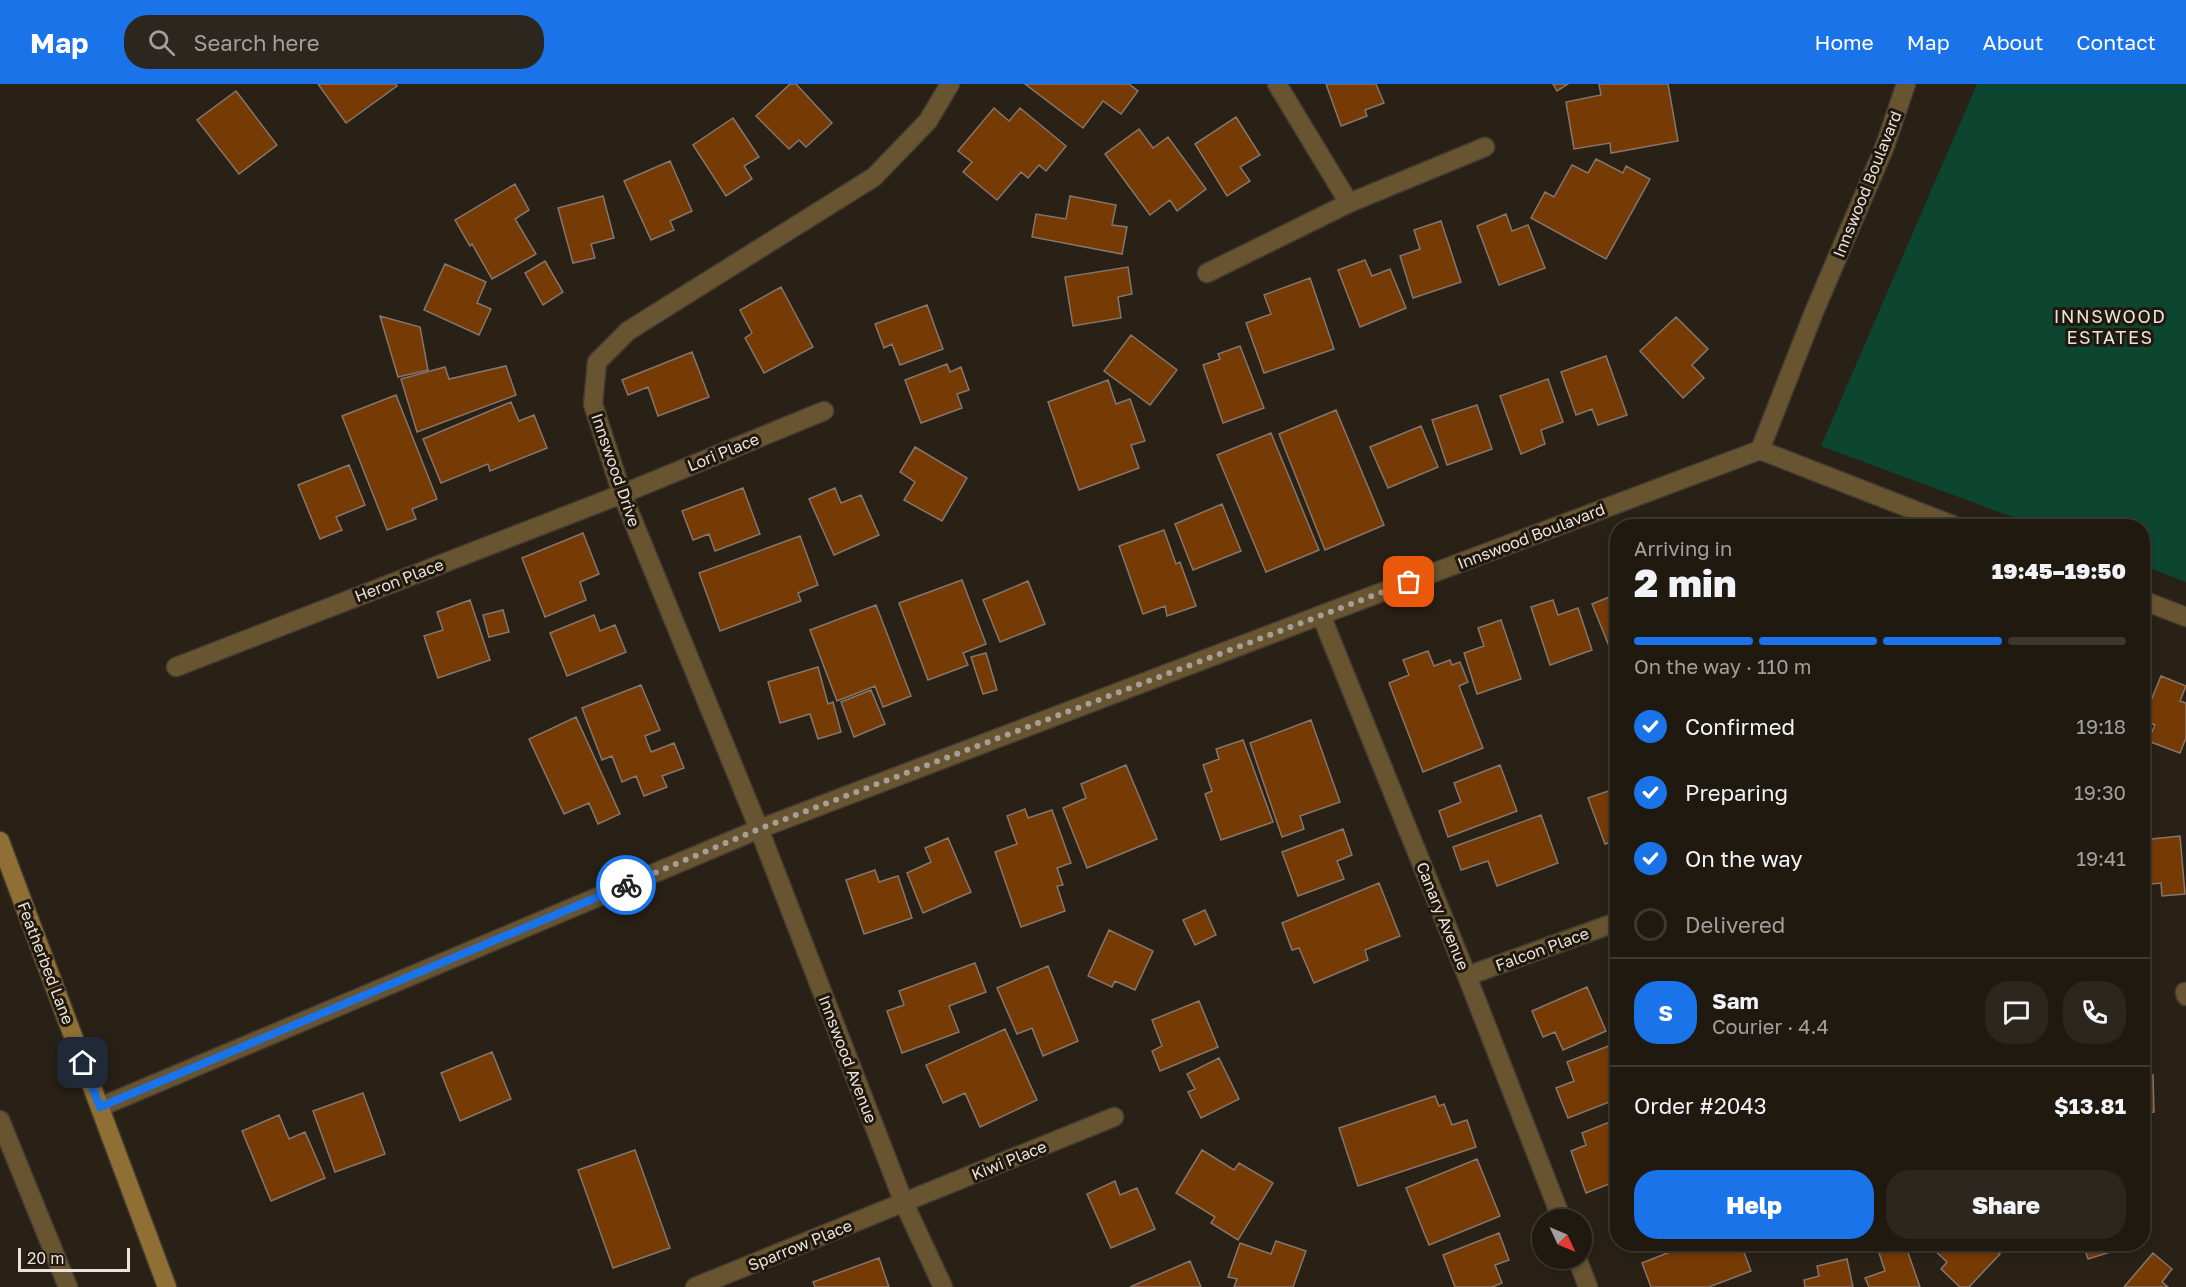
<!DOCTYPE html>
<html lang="en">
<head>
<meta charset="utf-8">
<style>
	:root { --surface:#1f1910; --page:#2c261e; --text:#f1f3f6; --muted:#a1a09f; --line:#3c3830; --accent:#1a73e8 }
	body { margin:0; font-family:"Golos Text",sans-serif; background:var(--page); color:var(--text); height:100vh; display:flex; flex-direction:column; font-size:22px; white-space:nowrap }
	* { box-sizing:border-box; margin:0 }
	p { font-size:20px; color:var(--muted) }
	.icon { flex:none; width:33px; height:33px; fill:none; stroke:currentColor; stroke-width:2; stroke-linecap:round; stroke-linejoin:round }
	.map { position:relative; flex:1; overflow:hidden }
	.drawer { position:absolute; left:1610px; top:435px; width:540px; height:732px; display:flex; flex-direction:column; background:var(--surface); border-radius:24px; box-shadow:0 3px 9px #0003,0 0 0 2px var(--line) }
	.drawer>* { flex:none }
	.needle { width:39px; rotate:134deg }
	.fabs { position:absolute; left:1532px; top:1125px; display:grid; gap:12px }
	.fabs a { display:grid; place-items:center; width:60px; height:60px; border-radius:50%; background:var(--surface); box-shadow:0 3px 9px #0003,0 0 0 2px var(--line); font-size:30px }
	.scale { position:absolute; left:18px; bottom:15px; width:112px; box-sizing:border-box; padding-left:6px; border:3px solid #e9e3dc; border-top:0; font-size:16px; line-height:21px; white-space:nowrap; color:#e9e3dc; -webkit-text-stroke:4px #20170d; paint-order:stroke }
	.pin { position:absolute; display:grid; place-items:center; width:51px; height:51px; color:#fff; margin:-26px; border-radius:12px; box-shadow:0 3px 9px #0006 }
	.courier { position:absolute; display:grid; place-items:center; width:60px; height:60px; margin:-30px; border:4px solid #1a73e8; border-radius:50%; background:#fff; color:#222; box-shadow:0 2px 8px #0007 }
	.headline em { font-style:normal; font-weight:800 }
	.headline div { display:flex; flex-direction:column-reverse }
	.headline { display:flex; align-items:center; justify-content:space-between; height:102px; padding:0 24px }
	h1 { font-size:39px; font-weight:800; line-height:45px }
	.bar { display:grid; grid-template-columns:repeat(4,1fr); gap:9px 6px; align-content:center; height:72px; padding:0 24px }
	.bar i { height:8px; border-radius:4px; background:var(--line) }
	.bar .active { background:var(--accent) }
	.bar p { grid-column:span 4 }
	.line { display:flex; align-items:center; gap:15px; padding:0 24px; border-top:2px solid var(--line) }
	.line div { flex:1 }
	.round { display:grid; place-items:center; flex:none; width:63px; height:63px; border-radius:24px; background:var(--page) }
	ol { padding:0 24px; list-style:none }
	li { display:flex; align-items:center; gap:18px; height:66px }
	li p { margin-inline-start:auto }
	li .icon { padding:6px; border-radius:50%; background:var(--accent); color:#fff; stroke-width:4 }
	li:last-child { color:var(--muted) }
	li i { width:33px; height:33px; border:3px solid var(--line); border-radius:50% }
	.action { display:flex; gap:12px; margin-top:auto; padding:12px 24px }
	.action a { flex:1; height:69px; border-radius:24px; background:var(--accent); color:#fff; font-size:24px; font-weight:800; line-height:69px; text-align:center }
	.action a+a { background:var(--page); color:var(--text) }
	header { display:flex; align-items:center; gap:36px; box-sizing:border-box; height:84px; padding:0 30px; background:var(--accent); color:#fff }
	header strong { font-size:28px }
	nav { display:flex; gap:33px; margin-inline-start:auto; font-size:21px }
	.search { width:420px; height:54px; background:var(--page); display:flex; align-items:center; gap:15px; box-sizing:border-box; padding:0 21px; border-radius:24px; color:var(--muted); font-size:22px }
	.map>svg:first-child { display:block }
</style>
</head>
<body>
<header>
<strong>Map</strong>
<div class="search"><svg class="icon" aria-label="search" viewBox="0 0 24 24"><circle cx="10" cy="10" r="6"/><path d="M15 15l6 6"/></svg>Search here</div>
<nav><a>Home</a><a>Map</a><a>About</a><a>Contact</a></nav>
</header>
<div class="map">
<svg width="2186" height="1203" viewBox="0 0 2186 1203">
	<rect width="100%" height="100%" fill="#292116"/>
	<path fill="#0c4530" d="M1977 0H2186V498L2142 481V442H2037L1821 362Z"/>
	<path fill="#763a05" stroke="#85766d" stroke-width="1.5" d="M318 0H396L397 2 346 39Z
		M790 0H796L832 39 806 63 799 56 789 65 756 32Z
		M1025 0H1129L1138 7 1121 30 1103 17 1083 44Z
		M1326 0H1376L1384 19 1365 26 1367 32 1341 42Z
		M1553 0H1568L1557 7Z
		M1599 0H1668L1678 57 1611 69 1610 59 1574 65 1566 18 1601 11Z
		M236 7 277 61 239 90 197 36Z
		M994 24 1009 37 1020 24 1066 62 1046 87 1039 81 1028 94 1021 88 997 116 963 88 972 78 958 67Z
		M1236 33 1260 71 1240 83 1250 97 1227 112 1195 60Z
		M733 34 759 73 744 82 752 95 726 112 693 61Z
		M1139 45 1153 64 1168 53 1206 105 1177 127 1170 116 1150 131 1105 70Z
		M1596 75 1623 89 1626 82 1650 95 1606 175 1531 134 1545 108 1554 113 1572 81 1588 89Z
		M670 77 692 127 670 137 674 146 651 156 624 97Z
		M515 100 529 126 515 135 536 170 492 195 472 160 470 162 455 136Z
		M603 112 614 154 591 160 595 174 573 179 558 124Z
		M1070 112 1116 121 1112 141 1127 143 1122 170 1032 153 1036 130 1066 135Z
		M1506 130 1512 147 1528 141 1545 184 1499 201 1477 142Z
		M1441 137 1461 198 1413 214 1400 172 1420 165 1414 146Z
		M1365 176 1372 192 1390 185 1406 224 1360 243 1338 186Z
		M545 177 563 208 543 221 525 189Z
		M445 180 486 198 477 219 491 225 479 251 424 226Z
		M1128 183 1132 210 1118 213 1121 234 1073 242 1065 193Z
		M1310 194 1334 265 1264 289 1246 239 1271 230 1264 211Z
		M781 203 813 263 764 289 745 254 752 249 740 226Z
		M927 221 943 265 900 281 892 260 884 264 875 240Z
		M380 232 420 243 428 286 398 293Z
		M1676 233 1708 265 1692 281 1704 294 1683 314 1640 267Z
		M1131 251 1177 286 1150 321 1104 287Z
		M1240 262 1264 324 1223 339 1203 281 1220 275 1218 270Z
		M692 268 709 313 658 332 648 303 628 311 622 296Z
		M1606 272 1627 331 1598 341 1592 325 1576 331 1561 288Z
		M947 280 950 288 961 283 969 306 957 310 962 324 921 339 905 296Z
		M506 282 516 311 417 348 401 295 445 283 449 295Z
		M1548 295 1563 338 1541 346 1545 360 1521 370 1500 312Z
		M1108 296 1116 320 1130 315 1145 357 1131 361 1139 384 1079 406 1048 318Z
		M396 311 437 415 412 425 416 435 387 446 342 332Z
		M511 318 519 337 534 331 547 364 490 387 488 380 441 399 423 355Z
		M1477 321 1492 365 1447 381 1432 336Z
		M1336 326 1384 441 1325 466 1279 350Z
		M1421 342 1438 383 1388 404 1370 363Z
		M1271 349 1319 466 1266 488 1217 371Z
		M915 363 967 394 942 437 904 416 915 398 900 388Z
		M349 381 365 421 336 433 342 446 320 455 298 401Z
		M743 404 760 450 715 467 709 450 693 456 682 427Z
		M835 404 841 419 861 411 879 451 834 471 809 415Z
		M1222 420 1241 467 1193 486 1175 440Z
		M1164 446 1176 480 1180 478 1196 522 1167 532 1165 522 1143 530 1119 462Z
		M583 449 599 490 580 498 586 516 545 533 522 474Z
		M800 452 818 501 798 509 801 517 720 547 699 489Z
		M1617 495V559L1609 562 1592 520 1614 511 1609 498Z
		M962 496 986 560 963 569 968 581 928 596 899 519Z
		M1028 497 1045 540 1000 558 983 516Z
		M470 516 490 576 438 594 424 552 443 546 437 528Z
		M1553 516 1558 531 1578 524 1592 566 1550 581 1531 523Z
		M876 521 911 612 883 623 875 602 837 617 810 546Z
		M503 526 509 548 489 553 483 531Z
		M594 531 600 547 615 541 626 568 567 592 550 549Z
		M1501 536 1521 595 1477 610 1464 569 1484 562 1478 544Z
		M1428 567 1434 582 1450 576 1452 581 1460 578 1468 598 1459 602 1483 664 1423 688 1389 599 1409 591 1403 576Z
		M986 569 997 606 983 610 971 573Z
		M818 583 828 620 833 618 841 648 818 655 810 630 780 639 768 598Z
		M2161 592 2186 602 2180 617 2186 619V654L2180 669 2148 657 2155 641 2143 636Z
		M641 601 660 646 645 652 651 668 674 659 684 684 662 692 667 703 644 712 636 692 622 698 612 672 602 676 582 624Z
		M871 606 885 640 854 653 841 618Z
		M576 633 620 730 598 740 589 719 564 730 529 655Z
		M1311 636 1340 718 1300 732 1304 745 1282 753 1250 659Z
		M1243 656 1273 738 1221 756 1205 710 1212 707 1203 681 1219 675 1216 665Z
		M1126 681 1157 755 1087 784 1063 724 1086 714 1081 700Z
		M1500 681 1517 727 1448 753 1439 727 1461 718 1454 699Z
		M1617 704V756L1605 760 1588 714Z
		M1025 725 1028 734 1052 726 1071 779 1057 784 1063 801 1057 802 1065 827 1021 843 995 768 1017 760 1007 732Z
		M1541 731 1558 779 1497 802 1488 777 1461 786 1453 763Z
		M1343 745 1352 771 1337 777 1344 795 1298 812 1282 768Z
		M2180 752 2185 810 2162 812 2161 799 2142 801V756Z
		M948 754 971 808 923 829 907 789 931 778 925 764Z
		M875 786 879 798 898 792 912 834 864 850 846 796Z
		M1379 799 1400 852 1365 866 1368 876 1314 899 1299 864 1292 866 1282 839Z
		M1205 826 1216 851 1195 861 1183 836Z
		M1109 846 1153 867 1135 906 1115 897 1112 903 1088 892Z
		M975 879 986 908 949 922 959 948 902 969 887 927 904 921 899 907Z
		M1048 882 1078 957 1043 972 1032 944 1017 950 997 904Z
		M1587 903 1606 947 1563 966 1555 948 1543 953 1532 927Z
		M1199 917 1218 963 1160 987 1152 967 1162 962 1152 936Z
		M1005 945 1037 1016 980 1043 965 1009 943 1019 926 981Z
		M1611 961 1617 977V1015L1568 1034 1556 1004 1574 997 1567 978Z
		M492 968 511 1015 460 1037 441 989Z
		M1219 974 1239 1015 1201 1034 1188 1008 1195 1005 1187 990Z
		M2142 991H2153L2154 1028 2142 1029Z
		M363 1009 385 1070 335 1088 313 1027Z
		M1435 1012 1439 1022 1444 1020 1452 1041 1467 1036 1476 1063 1358 1102 1339 1044Z
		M279 1031 289 1055 305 1048 325 1094 271 1117 242 1047Z
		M1617 1035V1097L1586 1109 1571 1067 1586 1061 1582 1049Z
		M2142 1048H2144L2147 1078H2142Z
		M635 1066 670 1164 613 1184 578 1086Z
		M1202 1066 1234 1086 1239 1079 1273 1099 1238 1156 1211 1139 1215 1133 1176 1109Z
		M1477 1075 1500 1132 1429 1161 1406 1104Z
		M1115 1097 1120 1111 1137 1104 1155 1145 1111 1164 1087 1110Z
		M1499 1149 1509 1176 1495 1181 1502 1199 1492 1203H1455L1443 1171Z
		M1276 1157 1306 1167 1293 1203H1234L1237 1195 1228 1193 1240 1159 1271 1170Z
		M1678 1160H1741L1751 1187 1709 1203H1651L1642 1179 1680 1164Z
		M1905 1160 1920 1203H1869L1865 1194 1885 1187 1879 1169Z
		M1934 1160H1988L2000 1170 1969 1203H1960L1941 1185 1947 1178 1931 1163Z
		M2083 1160H2136L2088 1175Z
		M2153 1169 2172 1185 2162 1198 2168 1203H2124Z
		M879 1174 889 1203H815L813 1198Z
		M1847 1175 1853 1203H1805L1804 1196 1819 1192 1817 1182Z
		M1190 1177 1201 1203H1130Z"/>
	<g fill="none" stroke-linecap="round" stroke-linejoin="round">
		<g stroke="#443c32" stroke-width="21">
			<path id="street" d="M1277 0 1349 119
				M1207 189 1349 119 1485 63
				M1760 366 1814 228 1885 62 1906 0
				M2142 516 2186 533
				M1321 531 1467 892 1562 1136
				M176 583 622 410 824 327
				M1467 892 1617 838
				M2185 908 2186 912
				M100 1023 759 745 1321 531 1760 366 1955 442
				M0 1036 68 1203
				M1577 1174 1588 1203
				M695 1203 1114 1033
				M943 1203 904 1119 759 745 622 410 593 320 597 278 628 247 874 93 928 37 950 0"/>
		</g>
		<g stroke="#443c32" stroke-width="21">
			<path id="secondary" d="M0 757 167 1203"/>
		</g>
		<use href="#street" stroke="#685431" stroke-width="18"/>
		<use href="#secondary" stroke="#8f6f34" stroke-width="18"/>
	</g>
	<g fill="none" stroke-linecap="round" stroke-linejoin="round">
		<path stroke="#a69f97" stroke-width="6" stroke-dasharray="0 10.8" d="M626 801 759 745 1409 498"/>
		<path stroke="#1a73e8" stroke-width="8" d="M83 979 100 1023 626 801"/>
	</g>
	<g text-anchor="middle" stroke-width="6" stroke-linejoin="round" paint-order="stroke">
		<g font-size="16" fill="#e9e3dc" stroke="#20170d">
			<text transform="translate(1867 100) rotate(-68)" y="6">Innswood Boulavard</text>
			<text transform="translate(723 368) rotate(-22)" y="6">Lori Place</text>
			<text transform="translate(616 386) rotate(71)" y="6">Innswood Drive</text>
			<text transform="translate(1531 452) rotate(-21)" y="6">Innswood Boulavard</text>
			<text transform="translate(399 496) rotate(-21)" y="6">Heron Place</text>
			<text transform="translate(1443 832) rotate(68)" y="6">Canary Avenue</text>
			<text transform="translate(1542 865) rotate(-20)" y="6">Falcon Place</text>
			<text transform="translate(46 879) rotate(69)" y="6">Featherbed Lane</text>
			<text transform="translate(848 975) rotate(69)" y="6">Innswood Avenue</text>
			<text transform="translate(1009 1076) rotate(-22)" y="6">Kiwi Place</text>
			<text transform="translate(800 1161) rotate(-22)" y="6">Sparrow Place</text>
		</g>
		<g font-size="18" letter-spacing="1.5" fill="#e9e3dc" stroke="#20170d">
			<text x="2110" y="239">INNSWOOD<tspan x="2110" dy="21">ESTATES</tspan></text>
		</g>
	</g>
</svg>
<div class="fabs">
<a><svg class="needle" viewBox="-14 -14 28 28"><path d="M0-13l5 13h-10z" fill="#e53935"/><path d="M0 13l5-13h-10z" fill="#a1a09f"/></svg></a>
</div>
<div class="scale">20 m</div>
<div class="pin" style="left:1409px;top:498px;background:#ea580c"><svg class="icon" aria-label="bag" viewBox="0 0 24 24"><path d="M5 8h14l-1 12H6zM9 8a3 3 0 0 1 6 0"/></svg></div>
<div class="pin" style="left:83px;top:979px;background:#1f2937"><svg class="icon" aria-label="home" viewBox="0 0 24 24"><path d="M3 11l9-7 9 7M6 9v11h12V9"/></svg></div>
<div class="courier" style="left:626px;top:801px"><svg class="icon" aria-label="bike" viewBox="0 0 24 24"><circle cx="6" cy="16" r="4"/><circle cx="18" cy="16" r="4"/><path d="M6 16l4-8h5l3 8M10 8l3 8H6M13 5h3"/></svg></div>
<section class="drawer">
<div class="headline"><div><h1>2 min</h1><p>Arriving in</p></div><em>19:45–19:50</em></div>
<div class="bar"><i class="active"></i><i class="active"></i><i class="active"></i><i></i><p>On the way · 110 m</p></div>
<ol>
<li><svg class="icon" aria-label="check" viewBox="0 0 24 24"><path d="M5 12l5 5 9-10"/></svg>Confirmed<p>19:18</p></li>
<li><svg class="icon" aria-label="check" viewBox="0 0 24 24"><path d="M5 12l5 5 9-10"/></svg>Preparing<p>19:30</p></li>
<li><svg class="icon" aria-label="check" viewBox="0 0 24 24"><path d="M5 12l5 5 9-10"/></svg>On the way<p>19:41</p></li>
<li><i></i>Delivered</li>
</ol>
<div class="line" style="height:108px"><b class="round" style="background:var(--accent);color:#fff">S</b><div><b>Sam</b><p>Courier · 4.4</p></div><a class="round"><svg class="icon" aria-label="chat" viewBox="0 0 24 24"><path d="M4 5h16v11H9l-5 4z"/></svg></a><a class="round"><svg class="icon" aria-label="phone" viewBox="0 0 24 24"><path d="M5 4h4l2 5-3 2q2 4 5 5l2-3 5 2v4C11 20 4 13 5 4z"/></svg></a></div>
<div class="line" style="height:78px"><div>Order #2043</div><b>$13.81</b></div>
<div class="action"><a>Help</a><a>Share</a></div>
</section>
</div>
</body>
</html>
